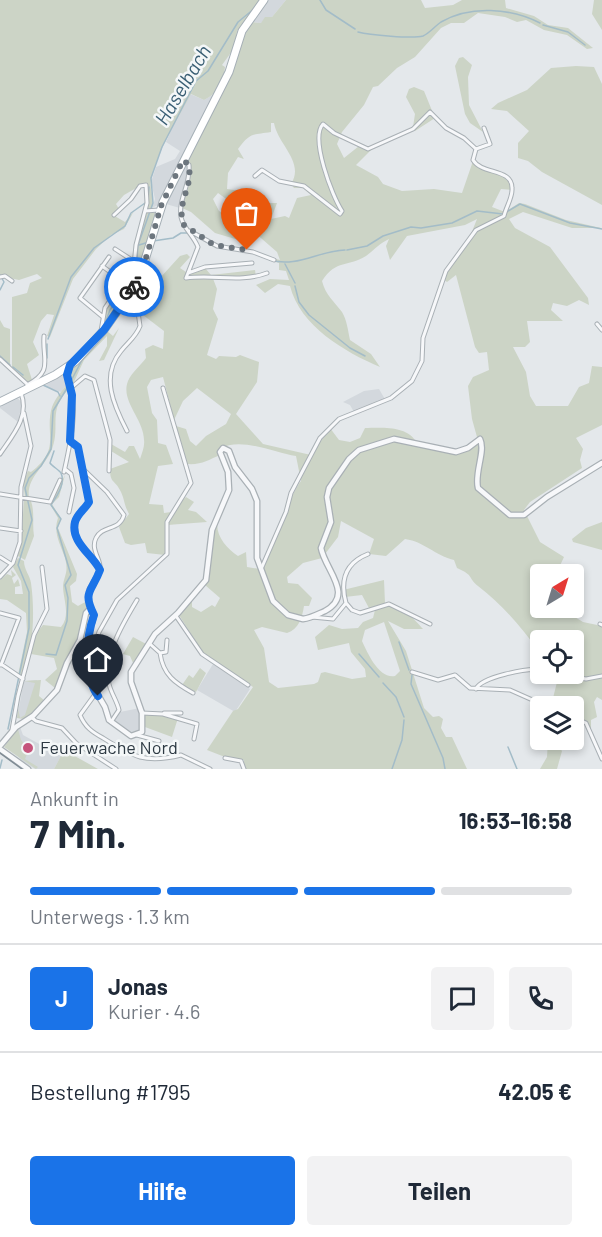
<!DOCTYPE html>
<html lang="de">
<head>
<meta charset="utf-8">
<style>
	:root { --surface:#fff; --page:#f2f2f3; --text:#1f2937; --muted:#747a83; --line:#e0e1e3; --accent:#1a73e8 }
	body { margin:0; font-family:Barlow,sans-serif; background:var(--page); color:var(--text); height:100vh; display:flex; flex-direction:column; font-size:22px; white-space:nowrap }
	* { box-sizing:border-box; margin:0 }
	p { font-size:20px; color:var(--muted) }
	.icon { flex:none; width:33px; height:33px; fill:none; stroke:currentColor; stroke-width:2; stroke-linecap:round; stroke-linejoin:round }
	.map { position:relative; height:769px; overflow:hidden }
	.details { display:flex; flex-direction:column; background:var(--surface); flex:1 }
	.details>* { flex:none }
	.needle { width:39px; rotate:38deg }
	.buttons { position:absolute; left:530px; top:564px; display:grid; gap:12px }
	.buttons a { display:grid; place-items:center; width:54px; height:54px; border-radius:6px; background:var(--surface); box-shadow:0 3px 9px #0003; font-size:30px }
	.pin { position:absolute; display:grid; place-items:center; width:51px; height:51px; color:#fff; margin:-62px -26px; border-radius:50% 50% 50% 0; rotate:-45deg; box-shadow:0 0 6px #0007 }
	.pin .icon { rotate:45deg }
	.courier { position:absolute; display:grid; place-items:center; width:60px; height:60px; margin:-30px; border:4px solid #1a73e8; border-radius:50%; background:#fff; color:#222; box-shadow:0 2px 8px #0007 }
	.headline em { font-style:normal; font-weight:700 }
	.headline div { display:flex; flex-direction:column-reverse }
	.headline { display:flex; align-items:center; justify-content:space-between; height:102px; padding:0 30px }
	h1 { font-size:39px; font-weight:700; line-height:45px }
	.bar { display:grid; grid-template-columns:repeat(4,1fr); gap:9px 6px; align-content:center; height:72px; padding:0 30px }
	.bar i { height:8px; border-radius:4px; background:var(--line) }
	.bar .active { background:var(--accent) }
	.bar p { grid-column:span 4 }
	.line { display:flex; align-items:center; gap:15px; padding:0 30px; border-top:2px solid var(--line) }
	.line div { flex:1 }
	.round { display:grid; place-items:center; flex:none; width:63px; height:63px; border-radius:6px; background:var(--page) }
	.primary-button { display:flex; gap:12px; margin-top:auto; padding:12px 30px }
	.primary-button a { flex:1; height:69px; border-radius:6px; background:var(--accent); color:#fff; font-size:24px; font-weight:700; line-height:69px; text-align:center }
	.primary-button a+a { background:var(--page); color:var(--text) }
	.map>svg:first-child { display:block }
</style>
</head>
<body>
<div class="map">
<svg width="602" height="769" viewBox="0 0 602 769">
	<rect width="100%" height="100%" fill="#e4e8eb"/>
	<path fill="#d3d8dd" d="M267 0H286L272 17 261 23 249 22Z
		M216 93 160 204 152 208 155 199 151 182 156 167 175 159 180 151 166 142 177 117 190 94 204 100Z
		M183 164H187L189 176 180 208 166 204Z
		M63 375 68 383 61 392 44 386Z
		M379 389 386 401 354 412 350 405 343 402 364 391Z
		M17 397 22 403 18 422 0 408V405Z
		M213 664 250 689 235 712 197 690Z
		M37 680 29 714 25 719 17 718 24 681Z
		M140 708 141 730 132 734 114 722 120 712Z
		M20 727 23 735 61 756 54 769H35L22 761 6 743Z"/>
	<path fill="#ccd4c6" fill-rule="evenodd" d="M0 0H262L237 31 235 47 222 65 225 67C224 84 215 95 204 100L191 94C176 122 158 149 151 180 149 190 155 198 152 208L146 210 145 183 124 195 116 204 119 209 113 215 125 222 134 211 124 229 111 235 96 249 73 279 50 337 47 336 54 315 47 314 41 321 33 342 39 355 27 364 32 380 28 383 12 368V297L27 293 30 283 42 278 37 274 19 280 0 276Z
		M286 0H421L425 8 453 5 462 0H505L506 8 534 16 548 25 568 28 593 48 587 49 567 35 544 30 526 20 517 22 505 17 478 13 464 23H451L441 28 415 57 397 68 378 86 373 87 364 105 342 132 337 144 344 158 359 146 366 149 373 148 356 165 378 177 383 184 402 191 434 189 462 193 473 161C484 177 511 167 512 190L501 189 492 207 505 212 519 203 525 204 566 220 601 228H572L523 212 509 219 515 228 550 247 588 298 589 305 579 300 567 306 553 303 551 310 563 321H527L530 342 525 347H513L526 372 530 396 536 406H568L579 387 589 383 592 366 602 367V425L576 438 583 449 580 460 582 468 530 502 524 510 540 542 564 557 556 574H540L536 583 540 588V608H560L583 622 602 626V700L597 697 594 702 597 717 591 720V733L585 721 573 716V706H551L559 674H573V640H540V653C522 628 503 605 478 586 467 577 475 576 457 568L454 560C434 555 425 542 405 539L386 556 369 554 374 539 341 521 338 537 322 558 303 563 287 577 288 583 298 584 312 598 309 606H304C302 618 299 629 287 633L262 627 254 630 264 648 269 682 278 688 314 684 318 682 321 673 325 672 352 679 366 677 365 669 351 652 349 643 318 650 315 637 329 625 342 629 358 628 363 622 373 618 375 610C395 596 410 615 423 629H404L388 621 406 651 424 708 433 717 439 716 443 719 441 728 446 737H452L467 769H244V760L230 759 207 750 233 711 238 709 253 687 203 653 179 615 192 600V607L201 612 212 605 215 607 220 598 205 585 212 533 218 519C214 534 226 548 238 556L246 552 247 567 260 569 262 575C261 563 292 492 301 481L296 456C274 453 240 436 220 449V455C208 460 202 465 187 464L176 426 186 429 190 441 196 446 206 436 226 424 231 414 197 388 183 401 174 420 163 377 151 380 147 387 152 413 157 420 158 443 166 445 173 464 158 466 149 504 163 505 164 513 171 512C164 528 170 548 165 555L147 553 145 543 131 545 125 543 119 527 129 514C124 505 125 501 121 492 115 479 110 484 110 469L129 462 111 451V444L125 452 129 446H134L140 459C142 453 145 446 144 440 144 419 120 401 128 381 132 372 140 366 146 358L145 349 153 345 163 349 164 331 143 315 160 278 180 256 187 254 190 257 180 268 189 274 205 268 211 275 255 270 256 277 250 278 212 276 217 289 213 309 218 319 207 355 216 359 219 356 236 357 240 355 259 362 257 382 236 414 263 444 311 455 330 428 339 440 350 442 360 438 365 428C381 428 409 425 417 444L456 453 468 449 479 440 481 442 478 465 483 443 477 437 472 419 468 386 473 377 489 370 487 352 479 353 475 347 456 275 447 282 441 278 471 234 477 219 465 225 407 236 390 260 386 246 389 239C380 243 374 250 366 256 349 267 336 259 322 281 326 296 334 301 342 312 347 320 348 331 350 340L371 354 380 367C345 352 300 326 290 286L278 284 265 293 256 285 270 279 289 280 286 271 279 270V263L254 254 213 247 192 233 216 247 237 249 280 260 277 252 246 225 243 227 247 237 242 241 215 233 191 212 182 208C185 194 197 173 185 160L232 70 249 22 261 23 265 17H272ZM271 123H274C278 145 305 162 291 184L294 188H303L311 195 297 198 289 218 285 216 271 219 277 203H263L249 192 227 189 228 173 238 157 244 159 238 149C250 132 253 135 271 132ZM218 193 237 207 230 217 219 211 213 199ZM384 622 400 671 395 676C379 679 368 654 362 641L365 630Z
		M594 0H602V30L592 14Z
		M463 57 472 65 468 77 469 105 483 132 470 123 465 114 455 66 459 58Z
		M576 66 594 67 602 84V205L542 172 528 161 518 158V143L529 131 507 111 491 109 498 103 527 90 551 68Z
		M414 87 424 91 435 118 415 131 413 127 415 114 406 97 409 89Z
		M146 212 155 213 144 258 133 284 103 329 106 309 135 266 137 245Z
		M0 320 4 327 10 329V367L0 358Z
		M119 328 104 360 99 361 107 346V336L84 360 73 384 70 374 71 369 107 331 113 336Z
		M68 383 69 389C47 410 61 426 52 449 45 467 26 478 29 498L25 497 23 483 28 471 31 472C62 448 44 434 52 407 55 398 63 390 68 383Z
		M65 475 59 497 52 504 61 519 58 528 77 574 76 581 70 586 72 602 78 606 87 601V606L79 638 55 688 45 680 57 669 54 658 31 654 35 635 43 625 61 627C71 615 63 599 63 586 64 575 69 573 65 558 60 543 53 533 58 518L50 504Z
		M186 497 194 502 188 510 196 512 207 522 167 525 175 507Z
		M24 500 31 501C35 513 32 524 34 536L25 560 18 556 14 563 21 543Z
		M602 522V550L573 542 572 539 586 528Z
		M18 558 24 561C24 570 30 575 31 583 35 611 34 652 21 676L18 675 27 632 26 613 7 600 0 599V580L7 574 12 576 11 570 16 575 12 578 14 584 18 579 20 586 15 587V594H23L21 581 13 567Z
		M384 580 385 603 370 610 362 595 345 597 343 590Z
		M133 637 148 645 133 663 130 656 123 654Z
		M200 668 206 673 196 692 182 685 189 675 193 678Z
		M41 680 39 696 45 701 25 719 17 718 18 708 20 718 25 715 35 683 24 681Z
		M161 714 178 718 172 737 145 727V714Z
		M18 729 21 740 29 749 25 759 38 767 36 769 4 747Z
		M548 740H554L562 751 557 769H540L547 757Z
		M64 750 98 769H54Z"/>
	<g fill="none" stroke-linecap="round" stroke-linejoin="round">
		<path stroke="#a3bcc8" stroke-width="1.5" d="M320 0 326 10 355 29
			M543 25 568 32 585 45
			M358 32C369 35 413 39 423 36 430 33 435 26 441 22 470 5 511 8 540 23
			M148 200 149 187
			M153 241 173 238 181 233H188
			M208 243 217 247
			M139 245 149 242
			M347 250 367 246 383 236 411 227 421 228 452 223 477 211 503 214 520 204 570 223 602 229
			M240 251 252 253
			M270 260C297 268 318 251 345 250
			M285 264 295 283
			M136 273 138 245 153 203 151 178 162 147 196 81 208 71 238 22 255 8
			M0 275 4 282 0 290
			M295 286 299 302 309 315 350 348 365 356
			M105 323 110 310 134 277
			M48 339 71 277 94 248 125 226 131 213 145 203
			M0 356 10 365
			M47 358V344
			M13 367 23 375
			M71 381 82 360 105 334
			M43 385 58 392 60 396
			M399 642 409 670
			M46 654 56 655 67 621 68 598 65 585 71 575 57 528 61 519 51 505C56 497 66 484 61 473 59 470 52 466 50 463L54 451
			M359 654 379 677
			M412 675 411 684 443 758 445 769
			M383 683 396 697 404 717
			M8 729 29 628V592L18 565 32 520 25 488 29 478 41 466 51 449 53 411 69 385
			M508 747 517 769
			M0 768 2 760
			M392 769 402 740 404 720"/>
		<g stroke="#a9b0b5" stroke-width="5">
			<path id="minor" d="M184 161 189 165C191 184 178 199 181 217 183 228 194 236 198 247L188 273 205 267 252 263
				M255 176 262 170 279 181 304 186 340 214 342 211C332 196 310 138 323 124L334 133 368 149 413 129 430 112 446 128 464 138 476 149
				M145 211 159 210
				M190 231 217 246 253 252 274 260
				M115 249 135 262
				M102 266 124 282
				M188 273 186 278C214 274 240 283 267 273
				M0 277 5 276 12 281
				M125 302 138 312 140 326C136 337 128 342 121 351 100 376 114 406 127 431
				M103 317 80 298 109 257
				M597 324 602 330
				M101 331 105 308 134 265 136 245 147 203 146 185 140 186 131 199 114 215
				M0 359 27 384
				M27 385C54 371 42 360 44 336
				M72 387 85 376 94 380 110 440 109 471
				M70 441 78 447 88 499C88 510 76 514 75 524 72 544 93 555 100 570L89 589 90 609
				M0 454C12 436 30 417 21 393
				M81 467 107 492 124 515C120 531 102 525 96 538 90 550 102 560 100 570
				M65 469 71 474 74 488 69 512
				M64 472C71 441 81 398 64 370
				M0 494 50 502 60 480
				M0 528 21 531
				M0 557 11 564
				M262 567 286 512 291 493 320 438 339 419 391 398 412 381 422 361 423 338 446 271 476 230 504 216C506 207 513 197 512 188 512 168 482 175 473 160L476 149 490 144 484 128
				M0 577 13 563 20 542 21 487 31 446 24 413
				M346 603 352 610 360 613 389 604 430 624
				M0 613 19 618 1 665
				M176 616 202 654 248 685
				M312 617 333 619 346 603C340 581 345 563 368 554
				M600 624 602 625
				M150 644 160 653 166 652 167 640
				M160 653C163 675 175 683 193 693
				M91 656 99 632 117 600 167 554V522L191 483 163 388
				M1 664 23 679
				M412 672 438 680 455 675 470 688 510 690 546 706
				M556 674 586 679 602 676
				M476 689C481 677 527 668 540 670
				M96 693 80 715C85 727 92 732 103 738 133 757 146 764 181 755L210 769
				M142 713 163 714 197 724 194 739
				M164 713H181
				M31 717 36 721 62 728 76 743 116 769
				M573 717 586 723 602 759
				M111 722 119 710C117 701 111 693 109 684 104 654 122 625 137 600
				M12 730 18 696 34 635 47 609 42 567
				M137 735 159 741
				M225 758 241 761 244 769"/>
		</g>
		<g stroke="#a9b0b5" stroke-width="7">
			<path id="tertiary" d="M0 746 16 727 33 716 57 690 67 663 80 640 86 613 90 609 94 615 89 633 91 683 105 707 109 720 131 736 142 732V713L131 682V672L155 634 178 613 206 580 212 530 229 490 228 472 220 452 223 448 229 451 235 467 252 489 257 501V558L273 601 288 615 303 619C311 618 318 614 325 611 355 595 325 570 321 548L331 522 327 497 329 488 349 459 359 450 394 439 456 452 468 448 480 439C486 451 474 473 478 488L510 515H524L547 497 602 463
				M0 749 28 769"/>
		</g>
		<g stroke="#a5afb6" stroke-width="9">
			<path id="primary" d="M0 402 55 375 76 361 104 330 128 296 144 263 163 202 229 72 242 31 264 0"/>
		</g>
		<use href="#minor" stroke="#f7f8fa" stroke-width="3"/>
		<use href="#tertiary" stroke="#f7f8fa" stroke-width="4.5"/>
		<use href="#primary" stroke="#fff" stroke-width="7"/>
		<path stroke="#7f8b94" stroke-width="1.5" d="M0 753 22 769"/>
	</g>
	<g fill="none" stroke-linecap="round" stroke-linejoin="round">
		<path stroke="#6d767e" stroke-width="6" stroke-dasharray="0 10.8" d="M134 287 146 258 161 206 183 160 188 164C195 185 175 203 184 225L214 245 247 250"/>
		<path stroke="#1a73e8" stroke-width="8" d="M98 696C83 675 86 638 94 615 82 591 92 592 100 570 93 555 70 542 75 522 77 514 85 509 89 502L78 447 70 441 72 395 67 375 70 365 104 330 134 287"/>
	</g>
	<circle fill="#c5547b" stroke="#f4f7f8" stroke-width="2" cx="28" cy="748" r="6"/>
	<g text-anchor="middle" stroke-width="5" stroke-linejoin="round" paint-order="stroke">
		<g font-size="18" fill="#2d3943" stroke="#f4f7f8" text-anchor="start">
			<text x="40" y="754">Feuerwache Nord</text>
		</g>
		<g font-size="20" font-style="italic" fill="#3a5f74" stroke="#f4f7f8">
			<text transform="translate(183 85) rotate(-59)" y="7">Haselbach</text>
		</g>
	</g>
</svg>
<div class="buttons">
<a><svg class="needle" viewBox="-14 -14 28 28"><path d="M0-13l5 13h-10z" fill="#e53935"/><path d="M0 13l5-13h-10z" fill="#747a83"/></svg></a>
<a><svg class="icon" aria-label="locate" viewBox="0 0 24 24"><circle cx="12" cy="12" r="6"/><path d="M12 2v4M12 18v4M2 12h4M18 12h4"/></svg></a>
<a><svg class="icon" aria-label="layers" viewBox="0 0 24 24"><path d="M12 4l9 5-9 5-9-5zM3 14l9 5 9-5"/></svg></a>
</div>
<div class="pin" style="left:247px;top:250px;background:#ea580c"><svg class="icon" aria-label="bag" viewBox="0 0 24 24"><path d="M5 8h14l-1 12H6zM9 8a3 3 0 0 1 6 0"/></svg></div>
<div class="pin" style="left:98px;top:696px;background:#1f2937"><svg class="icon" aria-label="home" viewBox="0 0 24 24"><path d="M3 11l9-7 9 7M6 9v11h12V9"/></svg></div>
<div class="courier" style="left:134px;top:287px"><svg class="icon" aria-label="bike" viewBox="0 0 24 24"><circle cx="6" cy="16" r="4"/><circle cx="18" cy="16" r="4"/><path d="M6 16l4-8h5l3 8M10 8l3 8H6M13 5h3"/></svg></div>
</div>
<section class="details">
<div class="headline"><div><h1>7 Min.</h1><p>Ankunft in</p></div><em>16:53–16:58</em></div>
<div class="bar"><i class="active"></i><i class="active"></i><i class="active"></i><i></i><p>Unterwegs · 1.3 km</p></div>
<div class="line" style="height:108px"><b class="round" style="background:var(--accent);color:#fff">J</b><div><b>Jonas</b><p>Kurier · 4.6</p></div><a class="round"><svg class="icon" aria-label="chat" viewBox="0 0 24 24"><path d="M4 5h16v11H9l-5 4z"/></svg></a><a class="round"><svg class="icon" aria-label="phone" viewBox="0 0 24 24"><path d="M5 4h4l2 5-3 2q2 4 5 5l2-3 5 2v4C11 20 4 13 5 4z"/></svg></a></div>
<div class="line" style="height:78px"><div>Bestellung #1795</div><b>42.05 €</b></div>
<div class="primary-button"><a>Hilfe</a><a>Teilen</a></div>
</section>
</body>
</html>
